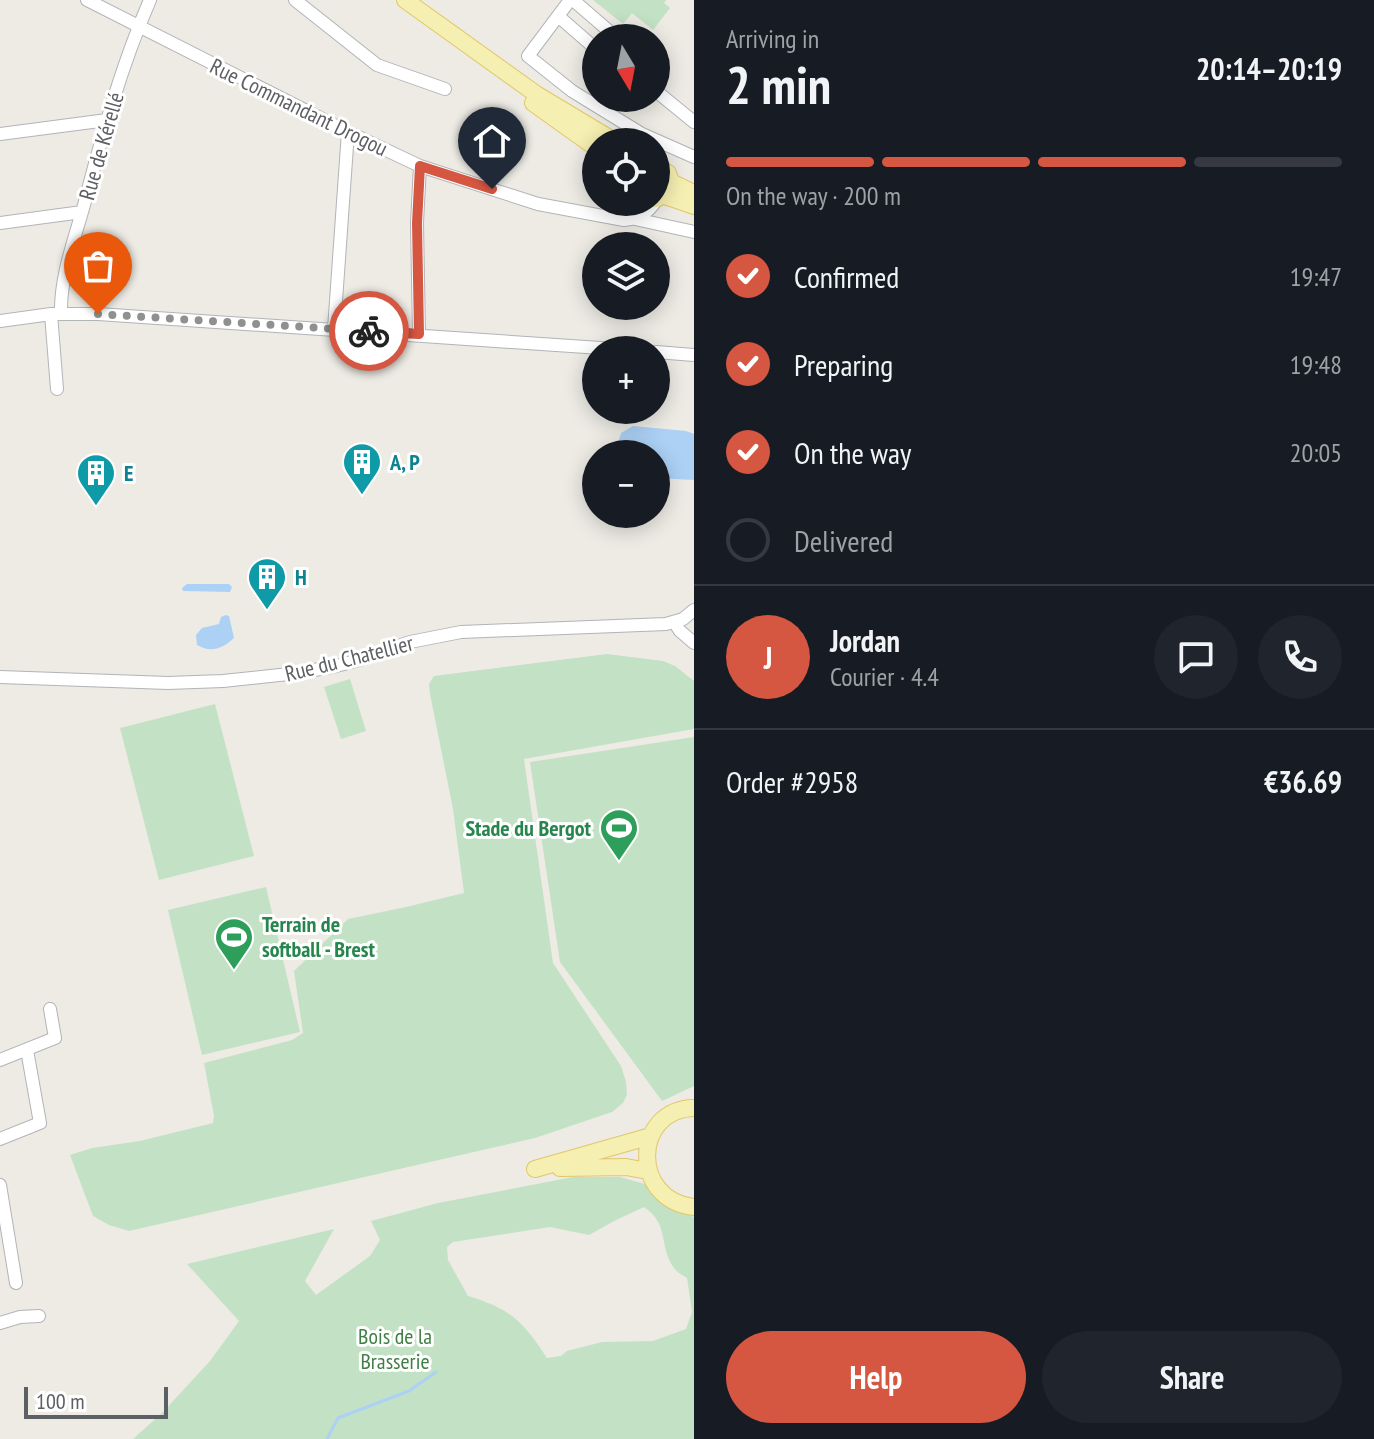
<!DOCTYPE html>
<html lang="en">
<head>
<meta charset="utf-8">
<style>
	:root { --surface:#171b24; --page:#20242c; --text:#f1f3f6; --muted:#9ea1a6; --line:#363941; --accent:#d55742 }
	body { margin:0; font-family:"PT Sans Narrow",sans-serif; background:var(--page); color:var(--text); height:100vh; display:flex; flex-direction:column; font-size:30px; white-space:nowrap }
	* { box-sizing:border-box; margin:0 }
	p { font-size:26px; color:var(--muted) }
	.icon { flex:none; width:44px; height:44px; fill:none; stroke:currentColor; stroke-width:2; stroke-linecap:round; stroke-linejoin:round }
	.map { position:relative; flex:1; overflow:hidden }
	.sheet { display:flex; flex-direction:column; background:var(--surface); width:680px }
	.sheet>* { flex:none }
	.needle { width:52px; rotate:170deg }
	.buttons { position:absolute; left:582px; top:24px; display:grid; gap:16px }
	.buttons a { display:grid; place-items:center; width:88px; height:88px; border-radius:50%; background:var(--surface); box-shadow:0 4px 20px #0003; font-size:40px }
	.scale { position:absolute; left:24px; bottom:20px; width:144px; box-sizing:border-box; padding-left:8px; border:4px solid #5c5f63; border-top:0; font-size:22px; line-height:28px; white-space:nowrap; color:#5c5f63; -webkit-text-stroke:6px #fff; paint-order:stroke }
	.pin { position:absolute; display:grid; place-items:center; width:68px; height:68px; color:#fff; margin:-82px -34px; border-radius:50% 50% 50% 0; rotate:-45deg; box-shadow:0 0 8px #0007 }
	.pin .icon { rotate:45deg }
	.courier { position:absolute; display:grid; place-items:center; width:80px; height:80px; margin:-40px; border:6px solid #d55742; border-radius:50%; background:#fff; color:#222; box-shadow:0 2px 10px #0007 }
	.overview em { font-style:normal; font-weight:800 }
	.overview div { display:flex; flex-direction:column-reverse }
	.overview { display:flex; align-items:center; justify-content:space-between; height:136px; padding:0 32px }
	h1 { font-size:52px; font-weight:800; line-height:60px }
	.bar { display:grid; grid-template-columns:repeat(4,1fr); gap:12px 8px; align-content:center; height:96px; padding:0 32px }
	.bar i { height:10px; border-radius:6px; background:var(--line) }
	.bar .selected { background:var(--accent) }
	.bar p { grid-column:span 4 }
	.line { display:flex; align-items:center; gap:20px; padding:0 32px; border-top:2px solid var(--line) }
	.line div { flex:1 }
	.round { display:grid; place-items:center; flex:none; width:84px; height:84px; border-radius:42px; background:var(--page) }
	ol { padding:0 32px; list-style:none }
	li { display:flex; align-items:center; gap:24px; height:88px }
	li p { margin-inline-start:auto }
	li .icon { padding:8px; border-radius:50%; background:var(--accent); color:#fff; stroke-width:4 }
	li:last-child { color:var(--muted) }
	li i { width:44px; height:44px; border:4px solid var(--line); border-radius:50% }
	.cta { display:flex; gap:16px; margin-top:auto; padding:16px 32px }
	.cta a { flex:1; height:92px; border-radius:48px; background:var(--accent); color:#fff; font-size:32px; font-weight:800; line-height:92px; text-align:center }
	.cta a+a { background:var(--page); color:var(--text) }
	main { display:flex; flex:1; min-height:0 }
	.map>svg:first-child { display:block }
</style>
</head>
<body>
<main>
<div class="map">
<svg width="694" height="1439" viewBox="0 0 694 1439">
	<rect width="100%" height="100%" fill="#edebe4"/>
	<path fill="#c3e2c5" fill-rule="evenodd" d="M593 0H666L664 3 670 8 653 30 632 13 623 24Z
		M607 654 663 661 675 666 694 681V729L524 759 553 963 621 1066 626 1082 627 1095 623 1103 612 1112 535 1138 129 1231 109 1225 93 1216 70 1155 92 1148 140 1141 213 1123 214 1116 204 1063 292 1040 303 1033 294 971 348 919 406 907 464 893 453 809 430 694 429 684 434 676Z
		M350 679 366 731 341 739 324 687Z
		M215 704 254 856 159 880 120 728Z
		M694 737V1086L662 1101 560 962 530 762Z
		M266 887 300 1032 202 1055 168 910Z
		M573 1177H620L645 1184 657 1200 694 1217V1439H133L162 1413 210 1361 239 1321 187 1264 334 1229 305 1281 316 1295 370 1256 380 1240 371 1221 438 1203ZM644 1207C669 1224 659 1243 672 1265 675 1271 682 1275 687 1278L692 1312 686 1329 653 1341 602 1342 567 1351 561 1356 547 1358C523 1321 511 1309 468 1296L448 1260 447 1247 453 1242 550 1227 589 1235 616 1220Z"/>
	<path fill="#acd1f5" d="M633 426 686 431 694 434V480L656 478V454H615L621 433Z
		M187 584H229L232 587 230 592 183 591 182 588Z
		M226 615 229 616 234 638C222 649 211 653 197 645L196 635 202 628 219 624 221 617Z"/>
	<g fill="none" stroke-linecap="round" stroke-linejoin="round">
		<path stroke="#acd1f5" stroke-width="3" d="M327 1439 338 1418 409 1391 436 1372"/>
		<g stroke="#b1b4b8" stroke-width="14">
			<path id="minor" d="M87 0 348 132 420 166 538 204 624 220C638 219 647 214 655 202
				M295 0 377 65 445 89
				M570 0 528 56 572 91 642 134 694 157
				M573 0 617 38
				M558 16 596 49
				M656 91 694 122
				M0 134 107 120
				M611 216 629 209 635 202
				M635 219 694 232
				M0 223 82 212
				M51 314 57 389
				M61 314C60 277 74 241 84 205 102 136 121 66 150 0
				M0 321 51 314H98L630 350
				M334 329 348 132
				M419 334 417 223 420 166
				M656 352 694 355
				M674 622 680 631 694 643
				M0 677 168 683 223 681 298 673 336 666 359 660 410 642 461 632 666 624 683 619 694 610
				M0 1060 55 1038 50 1009
				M0 1139 40 1123 27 1050
				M0 1185 16 1283
				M0 1323 20 1317 39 1316"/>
		</g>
		<g stroke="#e1c769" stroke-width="18">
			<path id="major" d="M405 0 536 94 616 142
				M533 103 596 148
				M656 167 668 173 671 182 667 193 656 199
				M671 182 694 193
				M665 196 694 206
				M694 1108C633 1109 630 1200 694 1207
				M560 1168 626 1167 648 1171
				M535 1169 651 1136"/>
		</g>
		<use href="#minor" stroke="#fff" stroke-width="12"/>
		<use href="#major" stroke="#f5efb1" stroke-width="16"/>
	</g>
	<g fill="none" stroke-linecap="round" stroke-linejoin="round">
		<path stroke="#8f9090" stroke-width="8" stroke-dasharray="0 14.4" d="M98 314 369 331"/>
		<path stroke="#d55742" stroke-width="10" d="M369 331 419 334 417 223 420 166 492 189"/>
	</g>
	<defs>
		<g id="building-pin" transform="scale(2)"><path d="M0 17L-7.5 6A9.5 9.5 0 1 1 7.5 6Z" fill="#0f9aa8" stroke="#fff"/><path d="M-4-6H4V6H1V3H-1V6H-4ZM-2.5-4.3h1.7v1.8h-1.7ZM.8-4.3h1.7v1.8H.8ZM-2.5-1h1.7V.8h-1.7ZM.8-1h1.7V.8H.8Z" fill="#fff"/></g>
		<g id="stadium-pin" transform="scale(2)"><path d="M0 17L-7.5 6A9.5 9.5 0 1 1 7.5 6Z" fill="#2e9e5b" stroke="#fff"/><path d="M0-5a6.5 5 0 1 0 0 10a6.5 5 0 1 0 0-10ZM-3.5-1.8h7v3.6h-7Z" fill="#fff"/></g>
	</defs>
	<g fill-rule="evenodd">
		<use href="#building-pin" x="362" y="462"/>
		<use href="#building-pin" x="96" y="473"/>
		<use href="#building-pin" x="267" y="577"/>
		<use href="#stadium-pin" x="619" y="828"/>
		<use href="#stadium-pin" x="234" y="937"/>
	</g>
	<g text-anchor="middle" stroke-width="6" stroke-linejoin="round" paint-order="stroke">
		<g font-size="22" fill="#5c5f63" stroke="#fff">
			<text transform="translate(299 107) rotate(26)" y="8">Rue Commandant Drogou</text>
			<text transform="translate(101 146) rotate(-74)" y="8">Rue de Kérellé</text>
			<text transform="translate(349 658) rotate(-14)" y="8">Rue du Chatellier</text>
		</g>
		<g font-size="22" font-weight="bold" fill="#0d838f" stroke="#fff" text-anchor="start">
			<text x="390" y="470">A, P</text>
			<text x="124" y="481">E</text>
			<text x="295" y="585">H</text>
		</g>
		<g font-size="22" font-weight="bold" fill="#27864d" stroke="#fff" text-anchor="end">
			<text x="591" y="836">Stade du Bergot</text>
			<text x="262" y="932" text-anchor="start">Terrain de<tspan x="262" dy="25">softball - Brest</tspan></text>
		</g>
		<g font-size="22" fill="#3f7f46" stroke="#fff">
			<text x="395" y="1344">Bois de la<tspan x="395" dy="25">Brasserie</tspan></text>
		</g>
	</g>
</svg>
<div class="buttons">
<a><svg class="needle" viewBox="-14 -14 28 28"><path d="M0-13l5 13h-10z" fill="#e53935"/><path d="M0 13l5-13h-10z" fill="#9ea1a6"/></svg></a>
<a><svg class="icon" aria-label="locate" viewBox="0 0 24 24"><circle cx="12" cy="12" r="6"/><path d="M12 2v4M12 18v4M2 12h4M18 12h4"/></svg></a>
<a><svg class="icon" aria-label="layers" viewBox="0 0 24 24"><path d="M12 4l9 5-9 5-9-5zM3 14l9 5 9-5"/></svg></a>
<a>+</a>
<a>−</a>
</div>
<div class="scale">100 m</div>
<div class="pin" style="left:98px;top:314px;background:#ea580c"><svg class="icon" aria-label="bag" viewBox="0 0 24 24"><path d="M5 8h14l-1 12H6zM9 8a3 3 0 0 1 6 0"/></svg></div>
<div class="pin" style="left:492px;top:189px;background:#1f2937"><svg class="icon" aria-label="home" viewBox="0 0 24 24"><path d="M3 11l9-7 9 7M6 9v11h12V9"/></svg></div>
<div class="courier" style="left:369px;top:331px"><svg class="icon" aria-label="bike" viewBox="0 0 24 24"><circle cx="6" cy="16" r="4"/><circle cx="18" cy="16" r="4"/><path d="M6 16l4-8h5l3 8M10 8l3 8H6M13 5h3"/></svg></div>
</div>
<section class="sheet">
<div class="overview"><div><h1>2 min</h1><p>Arriving in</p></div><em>20:14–20:19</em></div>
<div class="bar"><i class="selected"></i><i class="selected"></i><i class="selected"></i><i></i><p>On the way · 200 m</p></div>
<ol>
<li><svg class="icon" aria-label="check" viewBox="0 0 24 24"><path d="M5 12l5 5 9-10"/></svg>Confirmed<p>19:47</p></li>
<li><svg class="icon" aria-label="check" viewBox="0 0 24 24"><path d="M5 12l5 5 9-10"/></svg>Preparing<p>19:48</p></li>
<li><svg class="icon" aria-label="check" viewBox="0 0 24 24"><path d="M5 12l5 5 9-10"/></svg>On the way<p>20:05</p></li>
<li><i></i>Delivered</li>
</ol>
<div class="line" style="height:144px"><b class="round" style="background:var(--accent);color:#fff">J</b><div><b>Jordan</b><p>Courier · 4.4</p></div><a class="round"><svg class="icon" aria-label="chat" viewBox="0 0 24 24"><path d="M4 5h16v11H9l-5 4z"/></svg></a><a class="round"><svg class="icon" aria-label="phone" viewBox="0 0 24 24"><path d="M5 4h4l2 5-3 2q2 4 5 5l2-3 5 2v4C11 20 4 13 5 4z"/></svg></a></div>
<div class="line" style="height:104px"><div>Order #2958</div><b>€36.69</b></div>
<div class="cta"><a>Help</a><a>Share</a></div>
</section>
</main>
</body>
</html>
